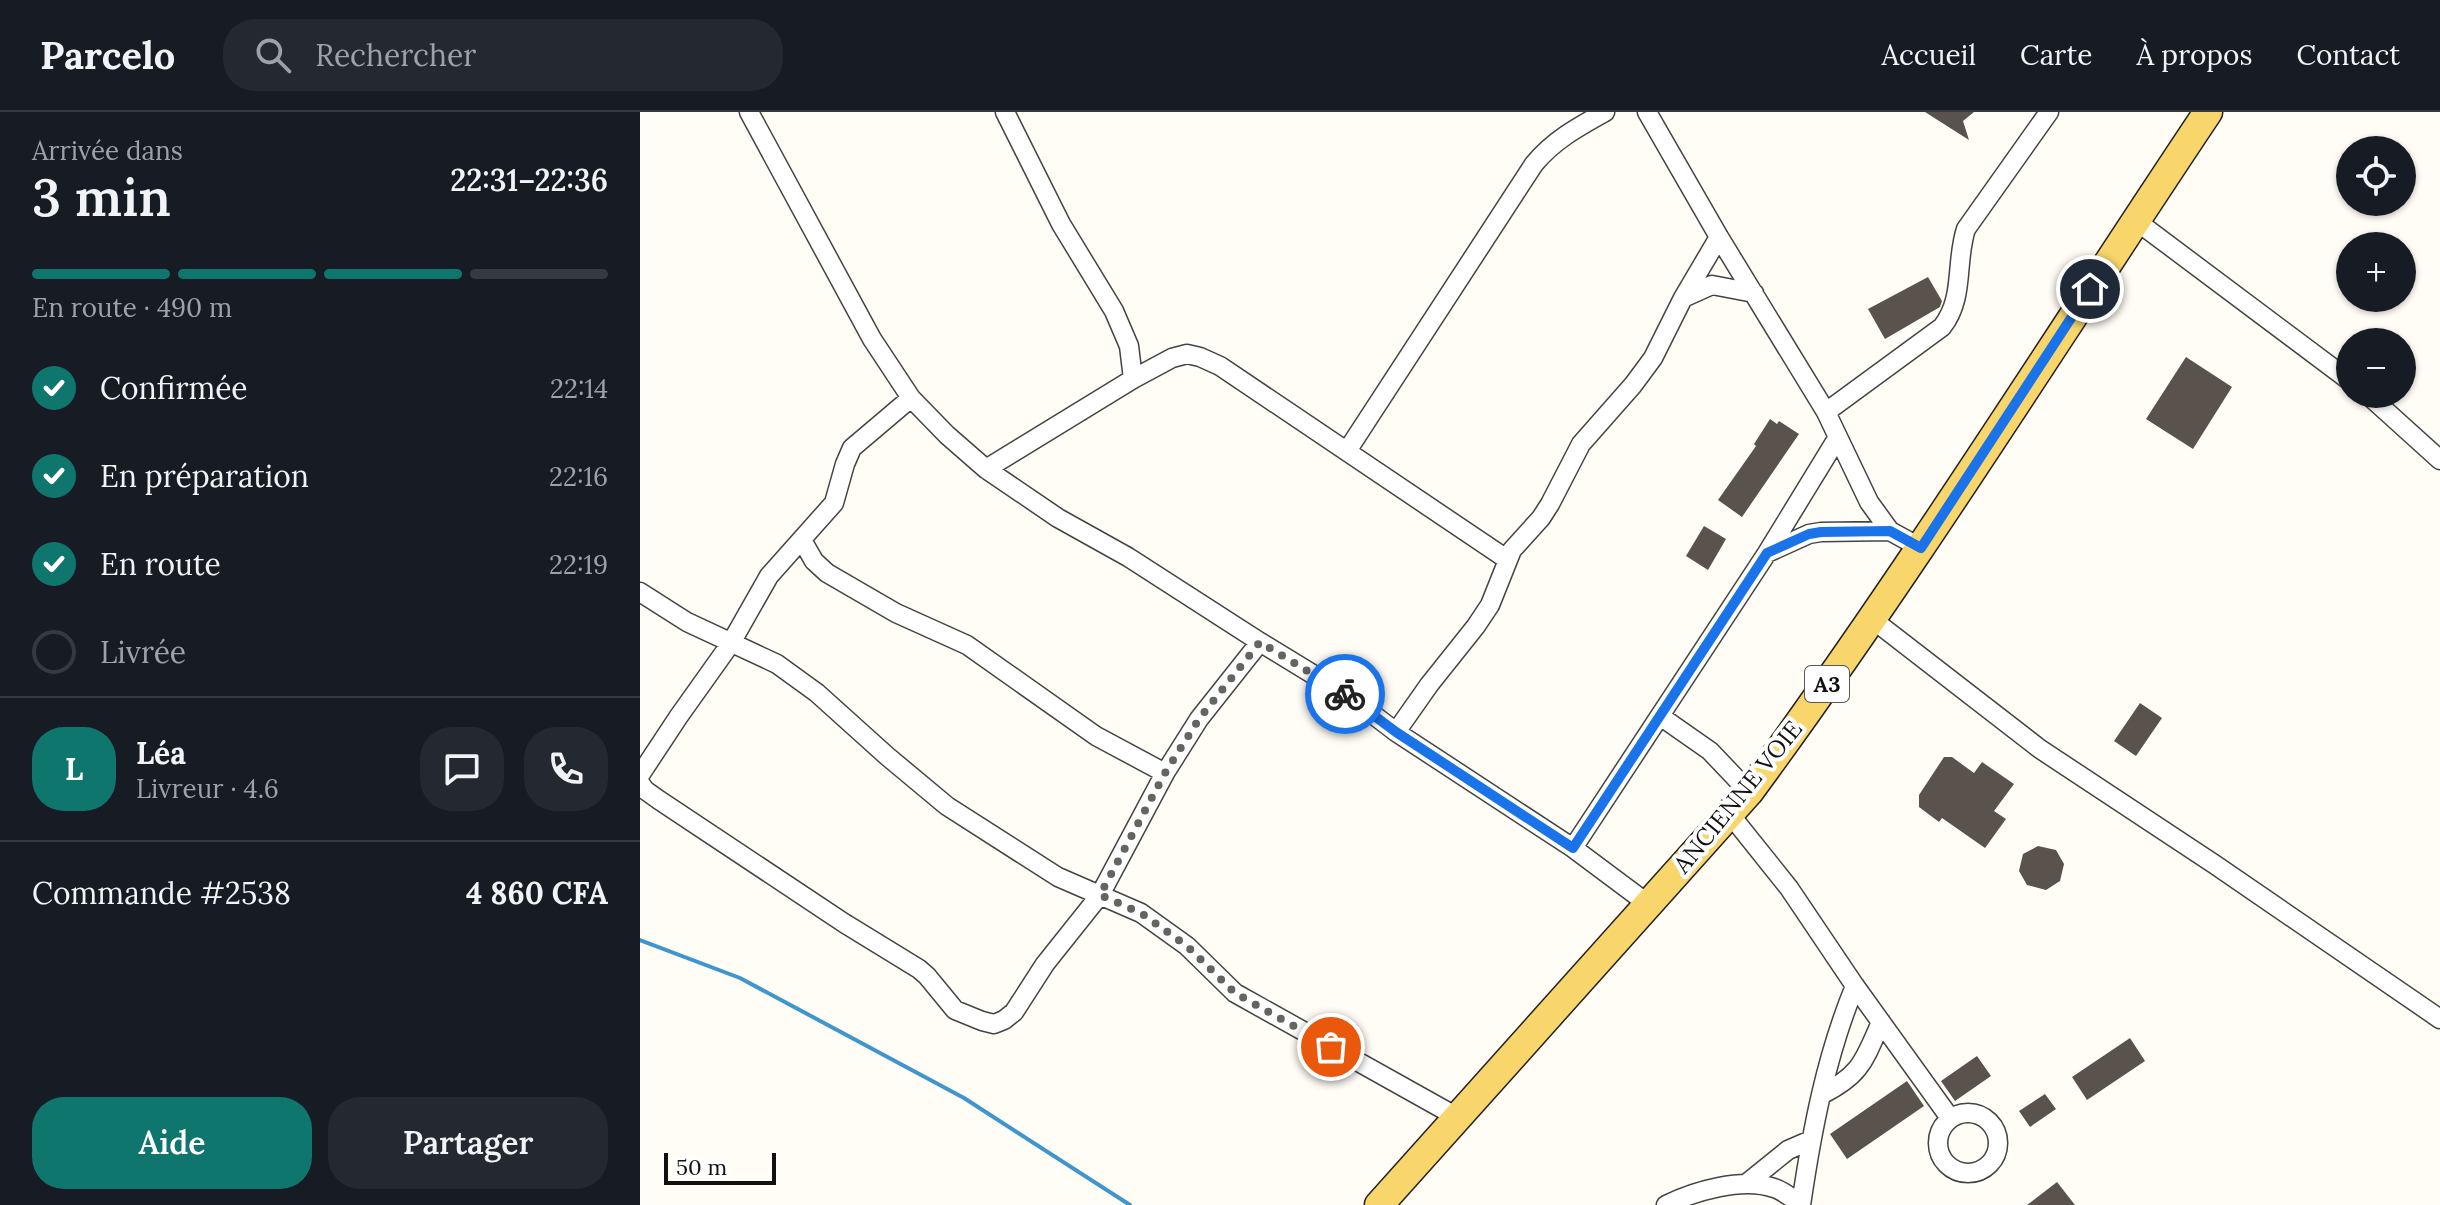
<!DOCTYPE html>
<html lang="fr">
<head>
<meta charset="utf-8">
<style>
	:root { --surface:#171b24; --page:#242831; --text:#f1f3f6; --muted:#9ea1a6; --line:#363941; --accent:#0f766e }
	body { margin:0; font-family:Lora,serif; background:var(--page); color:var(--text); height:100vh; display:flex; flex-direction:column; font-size:30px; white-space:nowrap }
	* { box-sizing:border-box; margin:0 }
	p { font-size:26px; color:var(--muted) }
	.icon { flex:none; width:44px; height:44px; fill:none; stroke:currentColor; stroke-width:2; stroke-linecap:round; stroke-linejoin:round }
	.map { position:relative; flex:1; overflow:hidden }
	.details { display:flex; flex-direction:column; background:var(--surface); width:640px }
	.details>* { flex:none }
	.fabs { position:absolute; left:1696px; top:24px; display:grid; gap:16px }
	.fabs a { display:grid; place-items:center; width:80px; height:80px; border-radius:50%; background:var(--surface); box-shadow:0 2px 6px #0004; font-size:40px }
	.scale { position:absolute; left:24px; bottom:20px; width:112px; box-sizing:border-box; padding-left:8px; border:4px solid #111; border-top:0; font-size:22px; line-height:28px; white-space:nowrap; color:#111; -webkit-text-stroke:6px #fff; paint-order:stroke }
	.pin { position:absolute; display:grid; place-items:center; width:68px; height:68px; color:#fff; margin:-34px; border:4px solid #fff; border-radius:50%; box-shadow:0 2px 8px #0007 }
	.courier { position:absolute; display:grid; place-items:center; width:80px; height:80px; margin:-40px; border:6px solid #1a73e8; border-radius:50%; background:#fff; color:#222; box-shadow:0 2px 10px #0007 }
	.summary em { font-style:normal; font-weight:600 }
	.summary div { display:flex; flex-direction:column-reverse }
	.summary { display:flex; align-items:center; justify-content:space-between; height:136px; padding:0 32px }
	h1 { font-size:52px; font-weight:600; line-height:60px }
	.bar { display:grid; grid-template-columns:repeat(4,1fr); gap:12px 8px; align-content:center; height:96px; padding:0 32px }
	.bar i { height:10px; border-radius:6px; background:var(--line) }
	.bar .on { background:var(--accent) }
	.bar p { grid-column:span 4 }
	.line { display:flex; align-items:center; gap:20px; padding:0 32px; border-top:2px solid var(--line) }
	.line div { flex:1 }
	.round { display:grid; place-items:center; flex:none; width:84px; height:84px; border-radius:32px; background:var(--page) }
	ol { padding:0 32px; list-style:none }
	li { display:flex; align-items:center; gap:24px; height:88px }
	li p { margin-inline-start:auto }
	li .icon { padding:8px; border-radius:50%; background:var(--accent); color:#fff; stroke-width:4 }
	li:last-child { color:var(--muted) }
	li i { width:44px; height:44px; border:4px solid var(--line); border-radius:50% }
	.button { display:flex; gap:16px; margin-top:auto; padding:16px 32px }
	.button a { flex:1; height:92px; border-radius:32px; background:var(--accent); color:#fff; font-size:32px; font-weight:600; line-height:92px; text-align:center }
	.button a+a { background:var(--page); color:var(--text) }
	header { display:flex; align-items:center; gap:48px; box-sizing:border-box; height:112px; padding:0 40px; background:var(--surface); border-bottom:2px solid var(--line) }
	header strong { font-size:38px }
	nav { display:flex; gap:44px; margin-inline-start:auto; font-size:28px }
	.search { width:560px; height:72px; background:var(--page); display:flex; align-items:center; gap:20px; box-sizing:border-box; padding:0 28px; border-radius:32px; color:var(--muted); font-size:30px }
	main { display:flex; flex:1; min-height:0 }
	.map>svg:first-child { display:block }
</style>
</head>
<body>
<header>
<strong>Parcelo</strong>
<div class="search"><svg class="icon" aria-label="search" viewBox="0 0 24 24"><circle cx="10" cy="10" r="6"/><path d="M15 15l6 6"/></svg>Rechercher</div>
<nav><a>Accueil</a><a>Carte</a><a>À propos</a><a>Contact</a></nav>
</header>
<main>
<section class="details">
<div class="summary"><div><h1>3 min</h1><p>Arrivée dans</p></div><em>22:31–22:36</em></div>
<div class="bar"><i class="on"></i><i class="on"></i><i class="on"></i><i></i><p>En route · 490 m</p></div>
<ol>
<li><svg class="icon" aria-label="check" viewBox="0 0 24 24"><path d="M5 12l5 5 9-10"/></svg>Confirmée<p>22:14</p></li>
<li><svg class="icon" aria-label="check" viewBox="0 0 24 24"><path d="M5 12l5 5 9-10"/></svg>En préparation<p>22:16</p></li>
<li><svg class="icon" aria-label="check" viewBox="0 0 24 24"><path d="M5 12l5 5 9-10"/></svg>En route<p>22:19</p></li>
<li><i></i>Livrée</li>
</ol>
<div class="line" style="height:144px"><b class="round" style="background:var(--accent);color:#fff">L</b><div><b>Léa</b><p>Livreur · 4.6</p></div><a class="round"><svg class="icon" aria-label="chat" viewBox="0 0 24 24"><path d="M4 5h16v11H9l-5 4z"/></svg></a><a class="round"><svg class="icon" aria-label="phone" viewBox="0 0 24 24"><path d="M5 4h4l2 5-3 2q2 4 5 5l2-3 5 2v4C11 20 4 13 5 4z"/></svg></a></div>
<div class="line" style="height:104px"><div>Commande #2538</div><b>4 860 CFA</b></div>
<div class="button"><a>Aide</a><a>Partager</a></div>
</section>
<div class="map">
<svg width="1800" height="1093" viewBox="0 0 1800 1093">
	<rect width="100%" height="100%" fill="#fffdf5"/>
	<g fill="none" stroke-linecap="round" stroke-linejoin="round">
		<path stroke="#3f96cf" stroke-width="4" d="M0 828 100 866 324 986 490 1093"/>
	</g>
	<path fill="#5a524d" d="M1285 0H1334L1323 9 1329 28Z
		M1288 165 1302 189 1300 195 1245 227 1228 197Z
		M1546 245 1592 275 1553 337 1506 307Z
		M1130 307 1137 312 1139 309 1159 322 1102 405 1078 388 1116 334 1114 332Z
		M1064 414 1086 427 1068 458 1046 444Z
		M1500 591 1522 606 1496 644 1474 629Z
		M1304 645H1312L1334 661 1342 650 1374 672 1354 699 1366 707 1345 736 1302 706 1299 710 1279 695V683Z
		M1398 734 1416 738 1424 752 1420 769 1406 778 1387 773 1379 759 1383 742Z
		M1490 926 1505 949 1447 988 1432 965Z
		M1337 944 1351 964 1315 989 1301 969Z
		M1267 969 1284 994 1207 1047 1190 1022Z
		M1405 982 1416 997 1390 1015 1379 999Z
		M1417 1070 1435 1093H1387Z"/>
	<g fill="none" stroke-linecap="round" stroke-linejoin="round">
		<g stroke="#444" stroke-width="21">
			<path id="street" d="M109 0 232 227 271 286 307 323 346 357 418 406 488 445 620 530 710 585 756 620 933 736 1008 792
				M365 0 421 112 474 199 489 234 493 267
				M1007 0 1079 125 1186 300 1229 390 1250 419 1281 436
				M1495 108 1710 269
				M1043 186 1072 173 1114 181
				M1727 282 1800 348
				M1186 300 1302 215C1325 186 1315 150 1326 117L1409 0
				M707 339 894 52C914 28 938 15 965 0
				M346 357 493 267 532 246 547 242 560 245 580 254 868 448
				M162 428 174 449 187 461 256 501 327 533 456 624 525 661
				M1127 441 1169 422 1181 420 1250 419
				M0 480 47 510 137 552 177 581 247 644 307 694 418 765 501 801 547 834 595 881 817 1005
				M1232 507 1400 637 1574 752 1800 907
				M1020 604 1070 639 1109 680
				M756 620 789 573 836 514 850 493 872 438 901 406 910 392 941 332 993 273 1013 246 1043 186 1079 125
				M0 663 39 604 91 531 129 464 194 391 205 352 212 336 271 286
				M0 671 5 678 19 688 204 811 279 857 287 864 315 898 342 909 354 912 364 908 374 900 405 852 460 783 525 661 559 607 620 530
				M1089 701 1149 776 1215 874 1310 1006
				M933 736 1127 441 1198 325
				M1181 983C1221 963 1224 949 1241 910
				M1298 1031a30 30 0 1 1 60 0a30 30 0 1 1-60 0Z
				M1106 1072 1148 1038 1171 1028
				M1026 1093C1055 1079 1102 1065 1134 1076 1144 1079 1153 1087 1161 1093
				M1161 1093C1172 1018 1186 944 1215 874"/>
		</g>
		<g stroke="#222" stroke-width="31">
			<path id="primary" d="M739 1093 1109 680C1271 460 1416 227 1568 0"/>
		</g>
		<use href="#street" stroke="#fff" stroke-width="18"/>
		<use href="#primary" stroke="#f9d66b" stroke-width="28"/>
	</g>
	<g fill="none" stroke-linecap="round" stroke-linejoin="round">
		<path stroke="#646461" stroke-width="8" stroke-dasharray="0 14.4" d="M691 935 595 881 547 834 501 801 460 783 525 661 559 607 620 530 705 582"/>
		<path stroke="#1a73e8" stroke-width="10" d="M705 582 756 620 933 736 1127 441 1169 422 1181 420 1250 419 1281 436 1450 177"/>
	</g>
	<g text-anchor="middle" stroke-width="8" stroke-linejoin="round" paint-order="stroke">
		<rect fill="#fff" stroke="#585858" stroke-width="2" x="1165" y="554" width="44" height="36" rx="6"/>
		<g font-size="22" font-weight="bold" fill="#111">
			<text x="1187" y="580">A3</text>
		</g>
		<g font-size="24" fill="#111" stroke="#fff">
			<text transform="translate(1098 685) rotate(-51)" y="8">ANCIENNE VOIE</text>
		</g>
	</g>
</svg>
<div class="fabs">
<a><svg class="icon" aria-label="locate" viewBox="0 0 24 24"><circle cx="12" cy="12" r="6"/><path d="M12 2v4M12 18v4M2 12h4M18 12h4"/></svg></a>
<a>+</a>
<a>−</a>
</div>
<div class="scale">50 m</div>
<div class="pin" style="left:691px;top:935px;background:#ea580c"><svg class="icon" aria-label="bag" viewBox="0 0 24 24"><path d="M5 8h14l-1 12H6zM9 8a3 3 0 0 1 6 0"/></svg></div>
<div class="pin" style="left:1450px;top:177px;background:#1f2937"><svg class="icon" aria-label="home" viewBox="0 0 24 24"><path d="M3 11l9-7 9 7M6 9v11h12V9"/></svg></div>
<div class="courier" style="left:705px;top:582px"><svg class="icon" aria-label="bike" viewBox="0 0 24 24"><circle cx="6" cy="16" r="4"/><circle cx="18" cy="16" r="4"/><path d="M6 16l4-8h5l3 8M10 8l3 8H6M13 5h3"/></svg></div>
</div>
</main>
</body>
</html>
